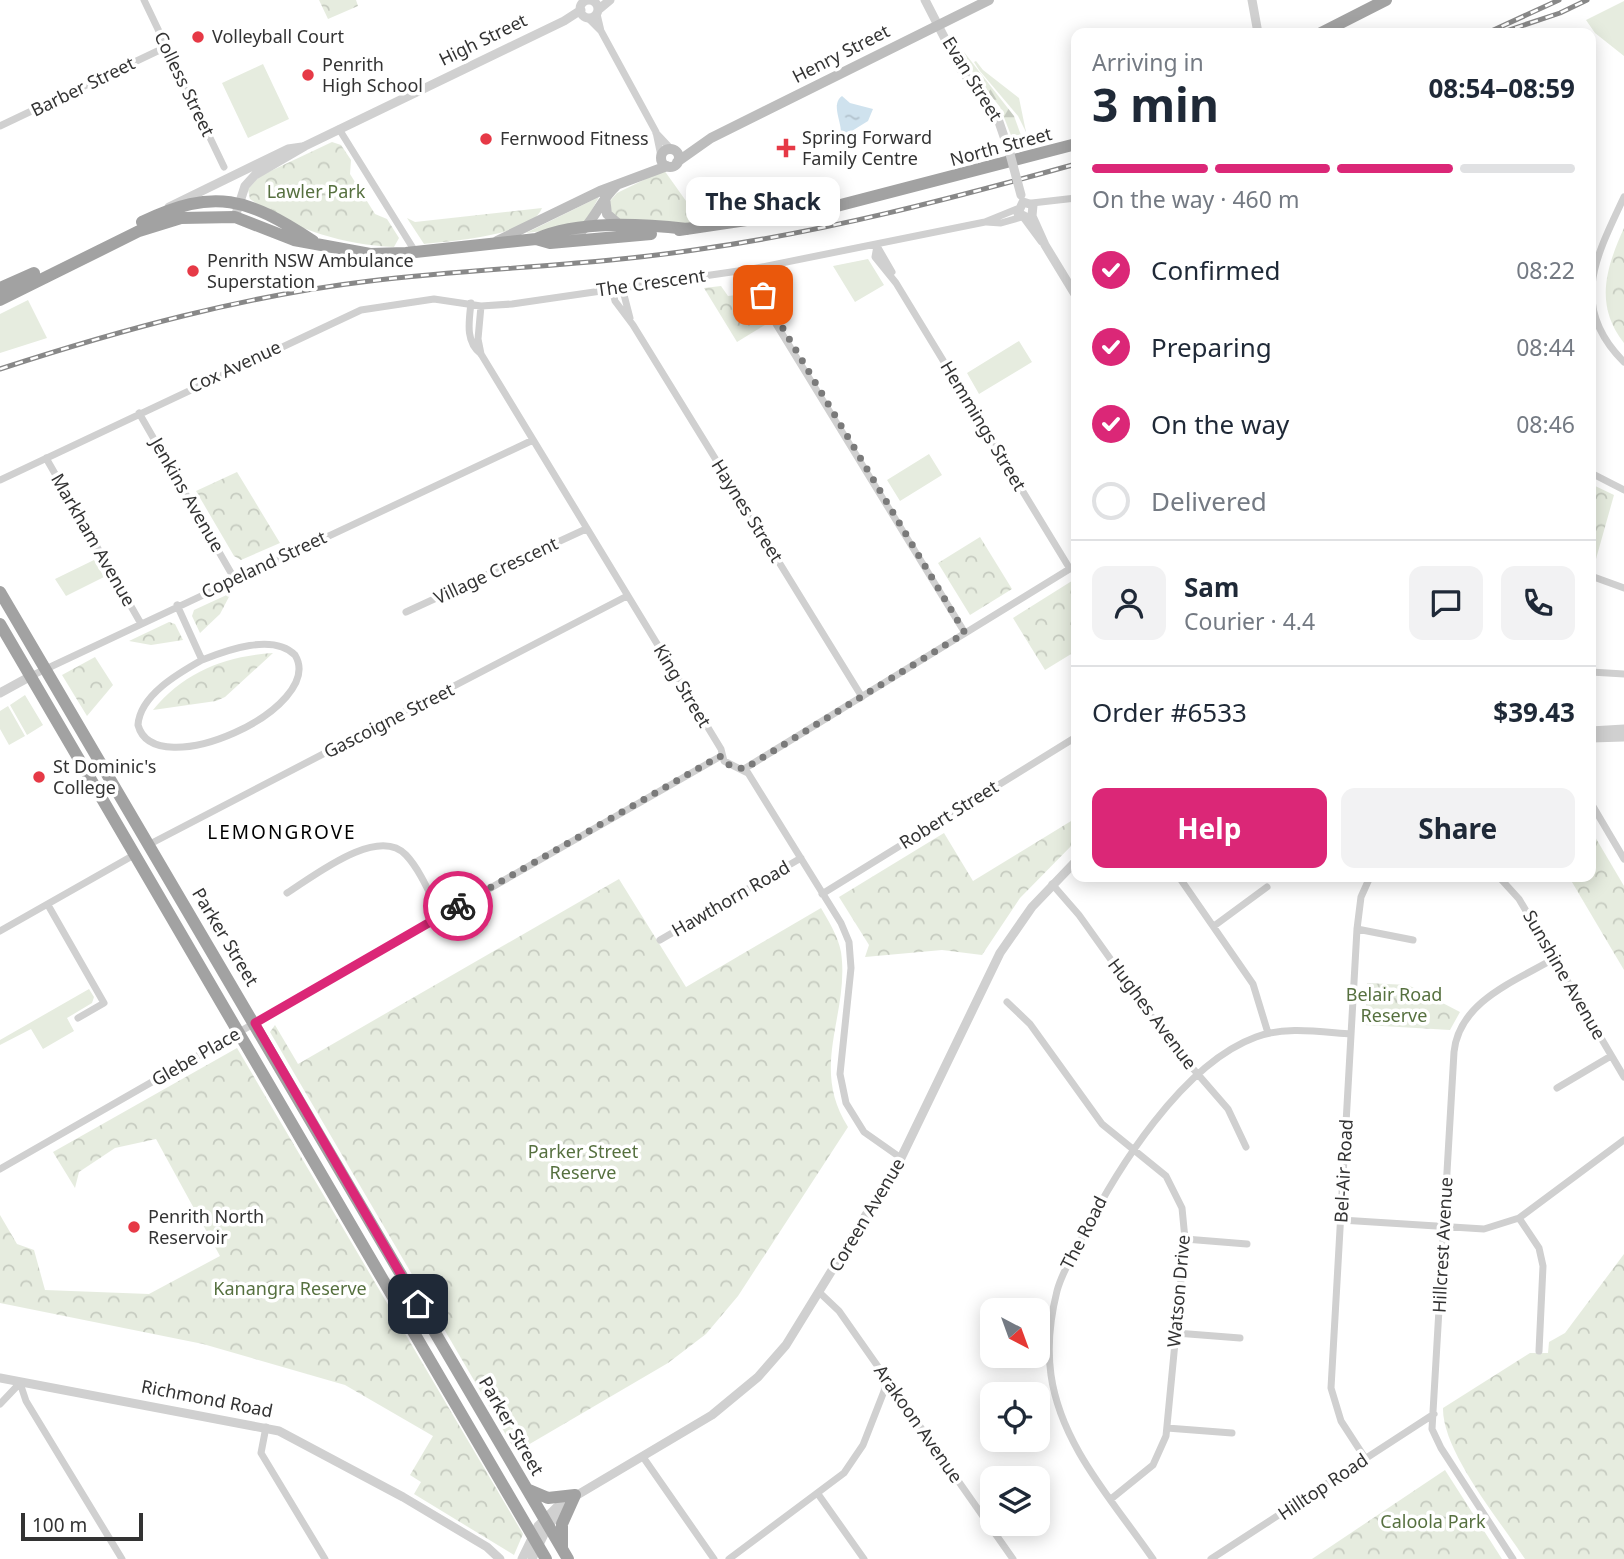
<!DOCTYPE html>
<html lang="en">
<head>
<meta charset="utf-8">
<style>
	:root { --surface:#fff; --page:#f2f2f3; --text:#1f2937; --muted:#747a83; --line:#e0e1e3; --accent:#db2777 }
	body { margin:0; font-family:"Noto Sans",sans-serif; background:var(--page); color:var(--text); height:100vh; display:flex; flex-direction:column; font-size:26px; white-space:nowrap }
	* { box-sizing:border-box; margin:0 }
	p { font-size:23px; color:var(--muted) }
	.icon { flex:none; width:38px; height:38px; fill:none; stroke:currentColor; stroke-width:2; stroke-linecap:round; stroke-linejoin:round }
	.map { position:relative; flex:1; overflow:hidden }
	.details { position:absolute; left:1071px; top:28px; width:525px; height:854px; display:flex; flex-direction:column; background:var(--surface); border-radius:14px; box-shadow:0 4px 18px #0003 }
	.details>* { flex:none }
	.needle { width:46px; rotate:139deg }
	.controls { position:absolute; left:980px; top:1298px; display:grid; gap:14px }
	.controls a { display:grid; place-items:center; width:70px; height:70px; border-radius:14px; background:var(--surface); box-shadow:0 4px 18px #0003; font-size:35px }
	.scale { position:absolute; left:21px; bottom:18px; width:122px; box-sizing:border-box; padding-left:7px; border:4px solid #333; border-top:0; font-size:19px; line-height:24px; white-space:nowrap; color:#333; -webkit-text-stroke:5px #fff; paint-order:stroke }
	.pin { position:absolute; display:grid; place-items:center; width:60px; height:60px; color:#fff; margin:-30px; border-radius:14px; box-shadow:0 4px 10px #0006 }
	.courier { position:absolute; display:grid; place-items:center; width:70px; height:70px; margin:-35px; border:5px solid #db2777; border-radius:50%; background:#fff; color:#222; box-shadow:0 2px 9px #0007 }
	.bubble { position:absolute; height:49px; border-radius:14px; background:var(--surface); box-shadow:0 4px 18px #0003; font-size:23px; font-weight:700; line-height:49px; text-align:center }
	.overview em { font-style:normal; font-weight:700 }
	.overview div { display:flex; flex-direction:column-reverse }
	.overview { display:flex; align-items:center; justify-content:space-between; height:119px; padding:0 21px }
	h1 { font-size:46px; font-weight:700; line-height:52px }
	.bar { display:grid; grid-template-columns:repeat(4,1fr); gap:10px 7px; align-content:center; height:84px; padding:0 21px }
	.bar i { height:9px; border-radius:5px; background:var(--line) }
	.bar .current { background:var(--accent) }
	.bar p { grid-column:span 4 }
	.line { display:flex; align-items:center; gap:18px; padding:0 21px; border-top:2px solid var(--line) }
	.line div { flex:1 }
	.round { display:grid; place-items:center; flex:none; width:74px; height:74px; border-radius:14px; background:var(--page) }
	ol { padding:0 21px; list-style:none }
	li { display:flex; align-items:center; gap:21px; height:77px }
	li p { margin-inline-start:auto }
	li .icon { padding:7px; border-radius:50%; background:var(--accent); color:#fff; stroke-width:4 }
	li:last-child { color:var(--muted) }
	li i { width:38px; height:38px; border:4px solid var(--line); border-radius:50% }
	.action { display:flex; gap:14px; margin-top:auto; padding:14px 21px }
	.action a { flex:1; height:80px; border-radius:14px; background:var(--accent); color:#fff; font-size:28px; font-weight:700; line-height:80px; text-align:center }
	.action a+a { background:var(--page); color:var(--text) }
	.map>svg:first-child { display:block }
</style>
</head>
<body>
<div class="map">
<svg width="1624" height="1559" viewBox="0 0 1624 1559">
	<defs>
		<pattern id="forest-firs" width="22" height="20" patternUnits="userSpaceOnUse" patternTransform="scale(1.75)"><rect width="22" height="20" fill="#e6ecdf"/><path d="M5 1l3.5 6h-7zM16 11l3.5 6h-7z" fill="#c6cbc0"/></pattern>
		<pattern id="park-crowns" width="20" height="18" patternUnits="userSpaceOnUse" patternTransform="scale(1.75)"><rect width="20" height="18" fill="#e6ecdf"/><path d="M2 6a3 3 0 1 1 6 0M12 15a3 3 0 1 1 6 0" fill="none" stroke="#c6cbc0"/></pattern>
		<pattern id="water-ripples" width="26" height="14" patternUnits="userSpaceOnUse" patternTransform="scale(1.75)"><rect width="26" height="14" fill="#cfe2ee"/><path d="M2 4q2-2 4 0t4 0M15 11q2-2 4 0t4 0" fill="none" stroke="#b2c2cd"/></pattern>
	</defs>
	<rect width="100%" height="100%" fill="#fff"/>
	<path fill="#e6ecdf" d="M1624 1V56L1595 33 1586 20Z
		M263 64 289 119 248 138 222 83Z
		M599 197 583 226 526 233Z
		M868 259 884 285 855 302 833 266Z
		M28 300 47 338 0 353V314Z
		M1019 341 1032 362 979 394 967 373Z
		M929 454 942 475 900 501 887 480Z
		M94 560 104 577 66 596 55 579Z
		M25 695 43 725 27 735 10 705Z
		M8 706 25 736 9 745 0 729V711Z
		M89 989 94 997 92 1003 67 1018 74 1031 43 1049 31 1029 0 1045V1040Z"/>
	<path fill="url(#forest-firs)" d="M964 52 1014 116 1026 149 1017 151 1000 107 973 73Z
		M976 61 983 70 1019 98 1026 132 1018 116 979 70 974 62Z"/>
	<path fill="url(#park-crowns)" d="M319 0H356L358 6 328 19Z
		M332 142 341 145 351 160 350 174 375 214 387 219 399 238 394 247C343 245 292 229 250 199L248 189 260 176Z
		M664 170 691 208 705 210V218L697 220V224L622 221 612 215 610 201 617 193Z
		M542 208C532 236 450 241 424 244L407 218 415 222Z
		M1624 228V343C1594 305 1606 268 1624 228Z
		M721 286 728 296 745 294 765 325 737 342 704 288Z
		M237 472 280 543 241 560 234 556 196 491Z
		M1591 484 1614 495 1594 566 1591 564Z
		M980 537 1012 589 970 615 938 563Z
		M1075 579 1076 651 1045 670 1013 618Z
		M231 593 220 614 200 633 192 616 194 610Z
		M169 622 175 624 183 640 151 645 129 641Z
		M273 653 225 697 216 701 153 710C184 672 225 656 273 653Z
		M95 657 113 685 87 716 62 675Z
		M1076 818V841L1020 898 982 955 942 950 865 957 869 945 839 897 944 833 973 881Z
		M1591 830 1624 886V970L1569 877H1591Z
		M619 879 686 987 821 908C829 922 838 936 841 952 850 1014 809 1066 848 1127L738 1296 706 1334 668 1363 516 1452 270 1032 275 1025 298 1064Z
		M1367 983 1408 985 1460 1012 1450 1030 1365 1025Z
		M237 1048 523 1534 514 1555 414 1494 421 1482 410 1475 433 1436 345 1385 203 1344 0 1303V1215L17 1244 34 1250 45 1290 149 1294 220 1256 156 1139 115 1148 79 1172 75 1188 53 1152Z
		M1624 1254V1559H1525C1500 1521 1442 1451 1443 1408L1530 1353H1548L1549 1342 1565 1333Z
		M1445 1470 1502 1559H1312Z"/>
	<path fill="url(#water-ripples)" d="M842 96 850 103 873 109 868 121 847 134 841 132C841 120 831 104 842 96Z"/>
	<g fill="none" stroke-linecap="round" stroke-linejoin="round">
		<path stroke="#d0d0d0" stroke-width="7" d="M144 0 224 167
			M597 14 601 31
			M588 18 601 31 656 132 661 156
			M0 126 166 47
			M339 129 416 253
			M656 133 672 150
			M1624 197C1596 257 1568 306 1624 362
			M1032 203 1076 198
			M986 222 1001 223 1022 217
			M877 246 875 257 896 283 1070 569
			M877 246 892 272
			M752 269 764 298
			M743 270 965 633
			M622 287 630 318
			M612 289 615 301 633 325 862 697
			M471 303C469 321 465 342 481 354L721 749 724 761 748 773 841 923 849 942 851 968 840 1074 846 1103 864 1132 901 1158
			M481 354 478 339 481 306
			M139 413 234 578
			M46 458 140 622
			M1591 473 1624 490
			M0 480 361 310 434 299 481 306 512 304 752 269 985 222 1017 209
			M1591 576 1624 588
			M177 605 202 660C227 650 273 633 295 655 327 708 154 786 138 725 140 695 179 673 202 660
			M406 612 586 529
			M1591 672 1624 674
			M31 676 531 441
			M744 769 1076 565
			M1591 803 1624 859
			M150 844 627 596
			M1179 877 1253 984 1268 1033
			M1499 877 1519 899 1624 1077
			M1052 884 1079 915 1169 1041 1228 1109 1246 1147
			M287 893C314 876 378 825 406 855 421 871 431 897 441 916
			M822 894 1076 737
			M48 905 104 1003 78 1018
			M1214 926 1267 887
			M1357 929 1413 940
			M0 931 134 855
			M660 940 801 858
			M1007 1002 1030 1024 1102 1124 1166 1176 1182 1208 1185 1239 1166 1436 1153 1465 1111 1499
			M1557 1088 1611 1056
			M0 1169 721 756
			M1519 1218 1539 1248 1543 1266 1539 1351
			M1341 1220 1484 1229 1519 1218 1624 1140
			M1185 1239 1247 1244
			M820 1293 839 1311 1013 1559
			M1176 1333 1240 1338
			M20 1383 26 1401 122 1559
			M0 1404 20 1383
			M266 1427 261 1453 325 1559
			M1167 1428 1232 1433
			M643 1457 714 1559
			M1365 1458 1341 1421 1331 1388 1357 929 1361 897 1370 877
			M818 1494 864 1559
			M729 1559 844 1473 863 1445 888 1381
			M1153 1559C1114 1502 1061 1446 1051 1375 1047 1347 1050 1319 1057 1291 1062 1272 1073 1255 1082 1238 1116 1170 1182 1064 1256 1037 1285 1026 1321 1032 1351 1034
			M1211 1559 1434 1414
			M1513 1559 1441 1448 1432 1429 1454 1052C1459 1001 1516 981 1555 958"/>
		<path stroke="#d0d0d0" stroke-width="9" d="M925 0 960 68 998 119 1010 154
			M1252 0 1258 33
			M580 9a9 9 0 1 1 18 0a9 9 0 1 1-18 0Z
			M598 10 610 0
			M1023 202 1018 213 1028 218
			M1023 202 1033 205 1032 216
			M169 207 288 149 302 147
			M1032 216 1045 245 1076 296
			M235 217 245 186 255 175 305 146 564 21 581 10
			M1025 218 1042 241
			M0 693 31 676
			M1591 731 1624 729
			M1591 738 1624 737
			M0 1378 279 1431 403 1497 487 1547 500 1559
			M522 1559 538 1526 557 1507 712 1415 758 1377 786 1345 901 1158 1000 953 1032 907 1076 861
			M532 1559 548 1526 567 1504"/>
		<path stroke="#bdbdbd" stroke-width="10" d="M661 158a9 9 0 1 1 18 0a9 9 0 1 1-18 0Z
			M677 162 711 138 989 0
			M605 197 607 214 621 226
			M567 240C592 231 597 203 616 186
			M497 241 600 191 667 166"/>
		<path stroke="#a2a2a2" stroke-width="12" d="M1321 33 1386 0
			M142 222C215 187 247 198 313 241
			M679 230 829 208 1076 144
			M536 239 550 243 651 234
			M0 288 34 273
			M0 300 139 231 181 218 235 217 294 240 370 254 406 253 536 239C579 220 641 224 687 229
			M0 592 568 1559
			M0 624 546 1559
			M529 1490 548 1498 575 1495
			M562 1547V1524L575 1495"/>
		<g stroke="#888" stroke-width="5">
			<path id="rail" d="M1487 33 1559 0
				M1500 33 1560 13 1587 0
				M0 369C120 330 244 296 370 281 478 268 587 266 694 250 824 232 950 199 1076 164"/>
		</g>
		<use href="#rail" stroke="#fff" stroke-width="2.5" stroke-dasharray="8" stroke-linecap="butt"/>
		<path stroke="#d0d0d0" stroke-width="9" d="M1010 154 1021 195"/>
	</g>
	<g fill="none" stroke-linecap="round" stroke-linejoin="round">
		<path stroke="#7a7a7a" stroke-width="7" stroke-dasharray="0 12.6" d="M458 906 720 756 726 764 744 769 965 633 763 295"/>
		<path stroke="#db2777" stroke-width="9" d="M418 1304 255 1023 458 906"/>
	</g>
	<g fill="#e63946" stroke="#fff" stroke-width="2.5">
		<circle cx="198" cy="37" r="7"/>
		<circle cx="308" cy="75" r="7"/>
		<circle cx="486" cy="139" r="7"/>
		<path d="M782.5 137.5h7v7h7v7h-7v7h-7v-7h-7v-7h7z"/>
		<circle cx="193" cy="271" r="7"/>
		<circle cx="39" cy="777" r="7"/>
		<circle cx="134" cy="1227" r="7"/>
	</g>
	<g text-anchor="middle" stroke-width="7" stroke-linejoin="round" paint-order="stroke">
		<g font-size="18" fill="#333" stroke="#fff" text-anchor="start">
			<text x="212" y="43">Volleyball Court</text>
			<text x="322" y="71">Penrith<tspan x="322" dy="21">High School</tspan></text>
			<text x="802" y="144">Spring Forward<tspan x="802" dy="21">Family Centre</tspan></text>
			<text x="500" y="145">Fernwood Fitness</text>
			<text x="207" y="267">Penrith NSW Ambulance<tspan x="207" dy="21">Superstation</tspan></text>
			<text x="53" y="773">St Dominic's<tspan x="53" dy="21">College</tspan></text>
			<text x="148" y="1223">Penrith North<tspan x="148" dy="21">Reservoir</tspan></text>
		</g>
		<g font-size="18" fill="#333" stroke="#fff">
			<text transform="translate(483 40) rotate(-26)" y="6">High Street</text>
			<text transform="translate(841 54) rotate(-27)" y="6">Henry Street</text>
			<text transform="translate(972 79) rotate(58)" y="6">Evan Street</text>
			<text transform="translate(184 84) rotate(64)" y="6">Colless Street</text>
			<text transform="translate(83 87) rotate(-26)" y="6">Barber Street</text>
			<text transform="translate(1001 147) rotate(-15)" y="6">North Street</text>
			<text transform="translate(651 283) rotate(-8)" y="6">The Crescent</text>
			<text transform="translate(235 367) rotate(-25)" y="6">Cox Avenue</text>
			<text transform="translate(983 426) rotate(59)" y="6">Hemmings Street</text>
			<text transform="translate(187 495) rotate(60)" y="6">Jenkins Avenue</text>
			<text transform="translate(747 511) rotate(58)" y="6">Haynes Street</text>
			<text transform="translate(93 540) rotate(60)" y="6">Markham Avenue</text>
			<text transform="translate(264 565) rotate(-25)" y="6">Copeland Street</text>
			<text transform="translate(496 571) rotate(-25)" y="6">Village Crescent</text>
			<text transform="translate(682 686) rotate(59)" y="6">King Street</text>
			<text transform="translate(389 721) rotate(-27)" y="6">Gascoigne Street</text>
			<text transform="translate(949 815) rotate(-32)" y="6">Robert Street</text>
			<text transform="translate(731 899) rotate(-30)" y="6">Hawthorn Road</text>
			<text transform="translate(225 937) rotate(59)" y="6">Parker Street</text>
			<text transform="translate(1564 975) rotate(60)" y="6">Sunshine Avenue</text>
			<text transform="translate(1152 1014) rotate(53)" y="6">Hughes Avenue</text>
			<text transform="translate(196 1057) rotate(-30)" y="6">Glebe Place</text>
			<text transform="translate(1344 1171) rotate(-87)" y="6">Bel-Air Road</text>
			<text transform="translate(867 1215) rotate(-59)" y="6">Coreen Avenue</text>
			<text transform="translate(1084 1233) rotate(-63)" y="6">The Road</text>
			<text transform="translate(1443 1245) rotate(-87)" y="6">Hillcrest Avenue</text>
			<text transform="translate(1179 1291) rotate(-85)" y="6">Watson Drive</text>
			<text transform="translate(207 1399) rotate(11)" y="6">Richmond Road</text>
			<text transform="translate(918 1424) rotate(55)" y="6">Arakoon Avenue</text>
			<text transform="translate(511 1426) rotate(60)" y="6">Parker Street</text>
			<text transform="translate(1323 1487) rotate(-34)" y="6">Hilltop Road</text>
		</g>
		<g font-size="18" fill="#56703f" stroke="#fff">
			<text x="316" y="198">Lawler Park</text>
			<text x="1394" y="1001">Belair Road<tspan x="1394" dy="21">Reserve</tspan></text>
			<text x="583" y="1158">Parker Street<tspan x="583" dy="21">Reserve</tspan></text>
			<text x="290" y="1295">Kanangra Reserve</text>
			<text x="1433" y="1528">Caloola Park</text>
		</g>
		<g font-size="19" letter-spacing="2" fill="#000" stroke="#fff">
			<text x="282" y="839">LEMONGROVE</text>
		</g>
	</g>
</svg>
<div class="controls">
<a><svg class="needle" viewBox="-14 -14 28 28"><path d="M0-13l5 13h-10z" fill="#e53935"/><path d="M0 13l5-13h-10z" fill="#747a83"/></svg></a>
<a><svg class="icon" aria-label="locate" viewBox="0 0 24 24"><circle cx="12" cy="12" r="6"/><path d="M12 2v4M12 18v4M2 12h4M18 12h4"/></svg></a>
<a><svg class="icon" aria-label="layers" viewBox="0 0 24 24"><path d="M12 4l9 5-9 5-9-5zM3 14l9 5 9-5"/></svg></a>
</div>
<div class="scale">100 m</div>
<div class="pin" style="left:763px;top:295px;background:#ea580c"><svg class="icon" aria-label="bag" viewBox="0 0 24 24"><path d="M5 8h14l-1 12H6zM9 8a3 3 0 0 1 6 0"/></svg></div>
<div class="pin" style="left:418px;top:1304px;background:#1f2937"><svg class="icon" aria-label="home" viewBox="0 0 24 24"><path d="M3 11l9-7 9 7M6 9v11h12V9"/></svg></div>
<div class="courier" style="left:458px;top:906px"><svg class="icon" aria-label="bike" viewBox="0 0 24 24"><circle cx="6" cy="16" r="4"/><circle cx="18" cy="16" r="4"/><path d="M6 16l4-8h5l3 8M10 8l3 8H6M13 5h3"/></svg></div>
<div class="bubble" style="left:686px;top:177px;width:154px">The Shack</div>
<section class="details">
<div class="overview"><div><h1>3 min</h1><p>Arriving in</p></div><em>08:54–08:59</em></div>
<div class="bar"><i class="current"></i><i class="current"></i><i class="current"></i><i></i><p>On the way · 460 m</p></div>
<ol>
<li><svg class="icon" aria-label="check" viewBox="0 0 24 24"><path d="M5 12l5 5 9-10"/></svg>Confirmed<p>08:22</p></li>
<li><svg class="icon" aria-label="check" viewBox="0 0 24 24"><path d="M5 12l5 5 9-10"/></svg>Preparing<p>08:44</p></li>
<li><svg class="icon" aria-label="check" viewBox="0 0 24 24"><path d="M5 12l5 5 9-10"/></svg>On the way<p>08:46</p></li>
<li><i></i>Delivered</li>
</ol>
<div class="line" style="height:126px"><a class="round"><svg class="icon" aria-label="person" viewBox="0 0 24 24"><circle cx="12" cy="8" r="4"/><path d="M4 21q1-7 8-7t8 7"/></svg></a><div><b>Sam</b><p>Courier · 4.4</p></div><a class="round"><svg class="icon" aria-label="chat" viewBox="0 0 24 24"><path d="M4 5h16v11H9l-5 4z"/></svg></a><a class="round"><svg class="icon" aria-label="phone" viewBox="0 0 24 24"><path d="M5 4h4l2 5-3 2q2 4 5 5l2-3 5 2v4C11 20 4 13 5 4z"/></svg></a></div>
<div class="line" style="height:91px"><div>Order #6533</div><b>$39.43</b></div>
<div class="action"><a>Help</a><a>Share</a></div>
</section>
</div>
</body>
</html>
